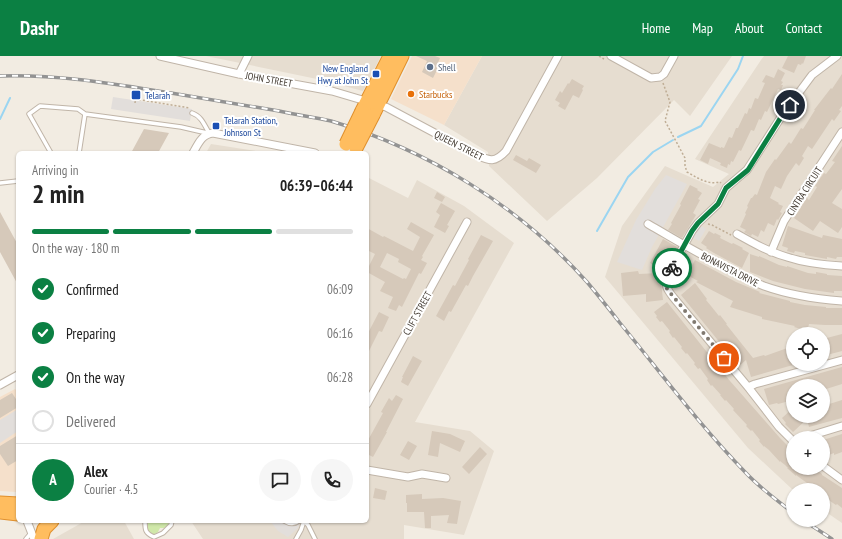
<!DOCTYPE html>
<html lang="en">
<head>
<meta charset="utf-8">
<style>
	:root { --surface:#fff; --page:#f6f6f6; --text:#222; --muted:#767676; --line:#e0e0e0; --accent:#0b8043 }
	body { margin:0; font-family:"PT Sans Narrow",sans-serif; background:var(--page); color:var(--text); height:100vh; display:flex; flex-direction:column; font-size:15px; white-space:nowrap }
	* { box-sizing:border-box; margin:0 }
	p { font-size:13px; color:var(--muted) }
	.icon { flex:none; width:22px; height:22px; fill:none; stroke:currentColor; stroke-width:2; stroke-linecap:round; stroke-linejoin:round }
	.map { position:relative; flex:1; overflow:hidden }
	.panel { position:absolute; left:16px; top:95px; width:353px; height:372px; display:flex; flex-direction:column; background:var(--surface); border-radius:6px; box-shadow:0 1px 3px #0004 }
	.panel>* { flex:none }
	.buttons { position:absolute; left:786px; top:271px; display:grid; gap:8px }
	.buttons a { display:grid; place-items:center; width:44px; height:44px; border-radius:50%; background:var(--surface); box-shadow:0 1px 3px #0004; font-size:20px }
	.pin { position:absolute; display:grid; place-items:center; width:34px; height:34px; color:#fff; margin:-17px; border:2px solid #fff; border-radius:50%; box-shadow:0 1px 4px #0007 }
	.courier { position:absolute; display:grid; place-items:center; width:40px; height:40px; margin:-20px; border:3px solid #0b8043; border-radius:50%; background:#fff; color:#222; box-shadow:0 1px 5px #0007 }
	.overview em { font-style:normal; font-weight:800 }
	.overview div { display:flex; flex-direction:column-reverse }
	.overview { display:flex; align-items:center; justify-content:space-between; height:68px; padding:0 16px }
	h1 { font-size:26px; font-weight:800; line-height:30px }
	.bar { display:grid; grid-template-columns:repeat(4,1fr); gap:6px 4px; align-content:center; height:48px; padding:0 16px }
	.bar i { height:5px; border-radius:3px; background:var(--line) }
	.bar .selected { background:var(--accent) }
	.bar p { grid-column:span 4 }
	.line { display:flex; align-items:center; gap:10px; padding:0 16px; border-top:1px solid var(--line) }
	.line div { flex:1 }
	.round { display:grid; place-items:center; flex:none; width:42px; height:42px; border-radius:21px; background:var(--page) }
	ol { padding:0 16px; list-style:none }
	li { display:flex; align-items:center; gap:12px; height:44px }
	li p { margin-inline-start:auto }
	li .icon { padding:4px; border-radius:50%; background:var(--accent); color:#fff; stroke-width:4 }
	li:last-child { color:var(--muted) }
	li i { width:22px; height:22px; border:2px solid var(--line); border-radius:50% }
	header { display:flex; align-items:center; gap:24px; box-sizing:border-box; height:56px; padding:0 20px; background:var(--accent); color:#fff }
	header strong { font-size:19px }
	nav { display:flex; gap:22px; margin-inline-start:auto; font-size:14px }
	.map>svg:first-child { display:block }
</style>
</head>
<body>
<header>
<strong>Dashr</strong>
<nav><a>Home</a><a>Map</a><a>About</a><a>Contact</a></nav>
</header>
<div class="map">
<svg width="842" height="483" viewBox="0 0 842 483">
	<rect width="100%" height="100%" fill="#f2ece2"/>
	<path fill="#e6ddd0" fill-rule="evenodd" d="M206 0H381L363 35 317 23Z
		M482 0H732L690 60 674 44 597 122 547 165 489 110 488 96 444 69Z
		M764 0H842V467L823 454V434H793L748 392 605 221 622 170 665 110 713 131 729 118 695 103 761 4ZM793 278H823V308H793ZM793 330H823V360H793ZM793 382H823V412H793Z
		M211 88 268 97H206Z
		M367 121 408 142 417 124 464 150 514 187 415 366 470 375 494 395 464 479 404 469V483H203L191 465H367Z
		M85 465H124L134 483H53Z"/>
	<path fill="#f5e0cb" d="M412 0H482L444 69 391 43Z
		M15 333 18 336V436H16L0 435V341Z"/>
	<path fill="#d0e8a9" d="M148 465H169L168 470 164 472H160L158 476 155 478H150L147 475Z"/>
	<path fill="#e2dedb" d="M113 41 192 53 190 65 111 53Z
		M666 119 687 128 652 191 642 214 617 206 636 164 655 133Z
		M700 169 706 173 699 185 692 181Z
		M684 200 689 203 677 225 672 222Z
		M18 353V375L0 387V364Z
		M270 465H300L298 472 288 481 278 475Z"/>
	<g fill="none" stroke-linecap="round" stroke-linejoin="round">
		<path stroke="#9bd5f1" stroke-width="2" d="M0 63 10 42
			M678 81 701 70 738 13 743 0
			M597 175 628 121 653 96 673 84"/>
	</g>
	<path fill="#d6c9ba" fill-rule="evenodd" d="M416 0H435L440 2 436 11 438 12 433 22 422 16 427 5Z
		M788 0H806L803 8 802 7 801 9 798 8 794 17 782 12Z
		M778 13 785 17 781 25 783 26 781 29H783L781 34 778 33 767 56 765 55 761 64 759 63 754 75 751 74 741 95 739 94 733 106 731 105 730 109 728 108 727 112 720 109 721 107 710 102 708 108 700 104 709 87 721 92V91L724 92 729 81 732 82 736 72H738L745 57 747 58 749 52 751 53 755 42 758 43 765 27 762 26 766 19 774 22Z
		M842 18V50L839 54 841 55 834 65 832 63 812 93 808 90 802 100 804 102 799 110 796 107 787 120 781 133 775 130 770 142 779 147 778 148 783 150 780 156 782 157 778 164 777 163 774 170 768 167 764 176 761 174 758 181 752 178 751 180 744 176 746 174 740 171 746 158 745 157 748 151 747 150 751 142H752L755 138 757 139 766 116 775 103 776 104 789 86 791 88 801 72 803 73 815 54H814L831 32 832 33Z
		M572 23 584 30 582 33 583 34 579 42 573 39 565 54 558 50 560 47 555 44 560 35 562 37 568 27 569 28Z
		M144 73 169 77 158 97H131Z
		M842 90V133L832 147 842 153V171L838 177 820 165 813 175 794 162 807 142 809 144 817 131 815 130 819 124 824 117 826 118 835 106 832 105Z
		M516 99 527 105 529 102 541 109 536 117 513 104Z
		M690 129 698 133 697 134 702 137 698 143 700 144 693 157 696 159 682 182 668 174 672 168 671 167 681 149 680 148Z
		M437 136 445 141 442 146 434 142Z
		M441 147 455 155 447 169 449 170 445 177 434 171 440 159 436 156Z
		M0 156 18 189V229L0 196Z
		M411 166 434 179 422 200 423 201 421 204 427 207 421 218 419 217 402 251 399 249 396 255 388 252 393 241 380 235 385 226 367 216V214L375 198 367 194V172L383 181 384 180 413 195 420 181 407 173ZM387 197 399 203 398 206 411 213 406 223 404 222 403 223 380 211Z
		M788 170 822 182 823 179 842 183V201H837L836 203 827 201V203L805 199V197L795 195 794 197 787 195 788 192 782 190Z
		M709 175 714 178 715 177 721 180 720 182 732 188 733 187 743 192 742 193 749 197 742 212 714 197 706 192 707 191 701 187Z
		M481 179 493 185 473 220 468 230 466 229 451 256 449 255 444 265 436 260 453 229 455 230 463 215 469 204 468 203Z
		M663 183 677 191 664 215 650 207Z
		M750 198 759 201V200L779 209 787 211V210L808 217 816 218V216L827 218V219L842 220V235H834V237L805 233 773 225 750 216Z
		M695 204 736 226 760 236 759 237 790 245V246L805 249 826 251V252H842V269H825L809 268 808 272 802 271 801 273 794 271 795 270 762 263V261L730 251 733 245 696 226 698 225 687 219Z
		M638 215 639 218 660 217 663 244 646 246V238L623 240 621 217Z
		M695 227 707 243 706 244 711 250 719 260 720 259 727 268H726L753 302 764 299 765 300 793 290V309L751 321 746 304 739 310 681 239Z
		M667 246 730 325 780 382 793 395V412H814L822 418V419L842 432V452L837 448 836 449 827 443 828 442 823 439V434H816L813 432 812 433 807 428V427L796 419V420L787 412H788L785 409 780 405V406L769 394 764 390V391L759 385 760 384 752 374 751 375 746 370 747 369 733 354 734 353 726 344 725 345 720 339H721L712 329 711 330 707 324 708 323 700 312 698 313 694 308 695 307 687 297 686 298 681 292 682 291 674 281 673 282 669 276 670 275 662 265 660 266 656 261 657 260 654 256Z
		M379 256 389 261 382 276 379 275 367 299V279Z
		M842 278V295L823 300V283Z
		M413 300 422 305 408 330 401 326 403 321H402Z
		M842 311V328L823 334V330H793V344L778 348 777 347 769 349 764 333Z
		M12 337 18 346V351L0 362V344Z
		M396 339 403 343 386 376H387L373 401 367 398V386L383 357 381 356 389 342 392 345Z
		M842 344V362L827 366 809 371 807 363 793 376 785 368 786 367 782 362 793 352V360H823V350Z
		M432 375 450 378 465 385 460 396 440 387 438 401 428 399Z
		M842 378V396L834 399V397L826 400 823 390V384Z
		M18 379V404L8 410 0 398V390Z
		M408 385 417 390 409 404 400 399Z
		M480 391 487 398 469 418 462 411Z
		M375 432 387 435 385 444 373 442Z
		M422 438V443L443 442 461 445 457 468 447 467 449 459 431 460V472H425L424 456H407V447H406V439Z"/>
	<g fill="none" stroke-linecap="round" stroke-linejoin="round">
		<g stroke="#c0b5a8" stroke-width="5.5">
			<path id="lane" d="M192 57C201 60 204 68 209 77
				M51 97 29 58 40 50 78 53 85 58
				M79 97 85 58 181 71 207 77
				M0 127 18 125
				M145 465C145 474 145 477 154 481L163 477 171 469 172 465
				M284 465C289 468 294 469 299 465
				M304 465 308 469 315 483
				M26 483 32 476
				M296 483 301 474 304 465"/>
		</g>
		<g stroke="#c0b5a8" stroke-width="9">
			<path id="street" d="M160 0 239 18 332 35 386 51 476 99C490 105 495 107 506 95L558 0
				M611 0 651 22 660 21 664 18 674 0
				M239 18 248 0
				M193 97C198 88 202 78 213 77L315 97
				M648 168C669 180 690 193 712 204 729 214 746 223 764 230 789 239 816 243 842 245
				M737 178C753 187 769 196 787 201 805 207 823 209 842 210
				M771 196 784 165 842 76
				M0 329 18 319
				M748 331 755 328 842 304
				M367 348 467 166
				M803 382 842 370
				M793 385 779 371 748 331 673 241C667 233 665 231 667 220L692 175 698 167 718 148 726 132 747 114 783 58 812 19 837 0
				M823 410 842 424
				M367 414 408 421 422 418 446 422
				M27 465 34 483"/>
		</g>
		<g stroke="#e0902d" stroke-width="15">
			<path id="highway" d="M362 55 390 0
				M373 59 402 0
				M0 447 18 448
				M0 456 18 458
				M41 483 44 473 52 465"/>
		</g>
		<path stroke="#bfad95" stroke-width="1.5" stroke-dasharray="2 2" stroke-linecap="butt" d="M599 0 604 3
			M663 27 670 46 665 65 685 102V110L687 116C698 122 707 129 720 126L721 127
			M135 43 190 52
			M135 47 137 34
			M708 168 712 169 731 179"/>
		<use href="#lane" stroke="#fff" stroke-width="3.5"/>
		<use href="#street" stroke="#fff" stroke-width="7"/>
		<use href="#highway" stroke="#ffbd5f" stroke-width="13"/>
		<g stroke="#939393" stroke-width="3.5">
			<path id="rail" d="M0 20C58 18 114 28 171 37 207 43 243 49 279 55 296 59 314 61 331 65 428 94 519 150 587 226 598 239 609 253 620 267 661 317 700 370 746 417 760 432 777 444 793 457
				M803 464 832 483"/>
		</g>
		<use href="#rail" stroke="#fff" stroke-width="2" stroke-dasharray="6" stroke-linecap="butt"/>
		<g stroke="#e0902d" stroke-width="15" stroke-linecap="butt">
			<path id="highway-bridge" d="M346 88 362 55
				M356 92 373 59"/>
		</g>
		<use href="#highway-bridge" stroke="#ffbd5f" stroke-width="13"/>
	</g>
	<g fill="none" stroke-linecap="round" stroke-linejoin="round">
		<path stroke="#807970" stroke-width="4" stroke-dasharray="0 7.2" d="M672 212C668 220 666 224 667 233L724 302"/>
		<path stroke="#0b8043" stroke-width="5" d="M672 212 692 175 698 167 718 148 726 132 748 114 783 58 790 49"/>
	</g>
	<circle fill="#5c6f8a" stroke="#fff" stroke-width="1.5" cx="430" cy="11" r="4"/>
	<g fill="#1a4fb4" stroke="#fff" stroke-width="1.5">
		<rect x="372" y="14" width="8" height="8" rx="2"/>
		<rect x="131" y="34" width="10" height="10" rx="2"/>
		<rect x="212" y="66" width="8" height="8" rx="2"/>
	</g>
	<circle fill="#e8710a" stroke="#fff" stroke-width="1.5" cx="411" cy="38" r="4"/>
	<g text-anchor="middle" stroke-width="4" stroke-linejoin="round" paint-order="stroke">
		<g font-size="10" fill="#4e5e75" stroke="#fff" text-anchor="start">
			<text x="438" y="15">Shell</text>
		</g>
		<g font-size="10" fill="#164399" stroke="#fff" text-anchor="start">
			<text x="368" y="16" text-anchor="end">New England<tspan x="368" dy="12">Hwy at John St</tspan></text>
			<text x="145" y="43">Telarah</text>
			<text x="224" y="68">Telarah Station,<tspan x="224" dy="12">Johnson St</tspan></text>
		</g>
		<g font-size="10" fill="#433b32" stroke="#fff">
			<text transform="translate(269 23) rotate(10)" y="4">JOHN STREET</text>
			<text transform="translate(459 89) rotate(27)" y="4">QUEEN STREET</text>
			<text transform="translate(804 135) rotate(-57)" y="4">CINTRA CIRCUIT</text>
			<text transform="translate(730 213) rotate(27)" y="4">BONAVISTA DRIVE</text>
			<text transform="translate(417 257) rotate(-61)" y="4">CLIFT STREET</text>
		</g>
		<g font-size="10" fill="#c56008" stroke="#fff" text-anchor="start">
			<text x="419" y="42">Starbucks</text>
		</g>
	</g>
</svg>
<div class="buttons">
<a><svg class="icon" aria-label="locate" viewBox="0 0 24 24"><circle cx="12" cy="12" r="6"/><path d="M12 2v4M12 18v4M2 12h4M18 12h4"/></svg></a>
<a><svg class="icon" aria-label="layers" viewBox="0 0 24 24"><path d="M12 4l9 5-9 5-9-5zM3 14l9 5 9-5"/></svg></a>
<a>+</a>
<a>−</a>
</div>
<div class="pin" style="left:724px;top:302px;background:#ea580c"><svg class="icon" aria-label="bag" viewBox="0 0 24 24"><path d="M5 8h14l-1 12H6zM9 8a3 3 0 0 1 6 0"/></svg></div>
<div class="pin" style="left:790px;top:49px;background:#1f2937"><svg class="icon" aria-label="home" viewBox="0 0 24 24"><path d="M3 11l9-7 9 7M6 9v11h12V9"/></svg></div>
<div class="courier" style="left:672px;top:212px"><svg class="icon" aria-label="bike" viewBox="0 0 24 24"><circle cx="6" cy="16" r="4"/><circle cx="18" cy="16" r="4"/><path d="M6 16l4-8h5l3 8M10 8l3 8H6M13 5h3"/></svg></div>
<section class="panel">
<div class="overview"><div><h1>2 min</h1><p>Arriving in</p></div><em>06:39–06:44</em></div>
<div class="bar"><i class="selected"></i><i class="selected"></i><i class="selected"></i><i></i><p>On the way · 180 m</p></div>
<ol>
<li><svg class="icon" aria-label="check" viewBox="0 0 24 24"><path d="M5 12l5 5 9-10"/></svg>Confirmed<p>06:09</p></li>
<li><svg class="icon" aria-label="check" viewBox="0 0 24 24"><path d="M5 12l5 5 9-10"/></svg>Preparing<p>06:16</p></li>
<li><svg class="icon" aria-label="check" viewBox="0 0 24 24"><path d="M5 12l5 5 9-10"/></svg>On the way<p>06:28</p></li>
<li><i></i>Delivered</li>
</ol>
<div class="line" style="height:72px"><b class="round" style="background:var(--accent);color:#fff">A</b><div><b>Alex</b><p>Courier · 4.5</p></div><a class="round"><svg class="icon" aria-label="chat" viewBox="0 0 24 24"><path d="M4 5h16v11H9l-5 4z"/></svg></a><a class="round"><svg class="icon" aria-label="phone" viewBox="0 0 24 24"><path d="M5 4h4l2 5-3 2q2 4 5 5l2-3 5 2v4C11 20 4 13 5 4z"/></svg></a></div>
</section>
</div>
</body>
</html>
